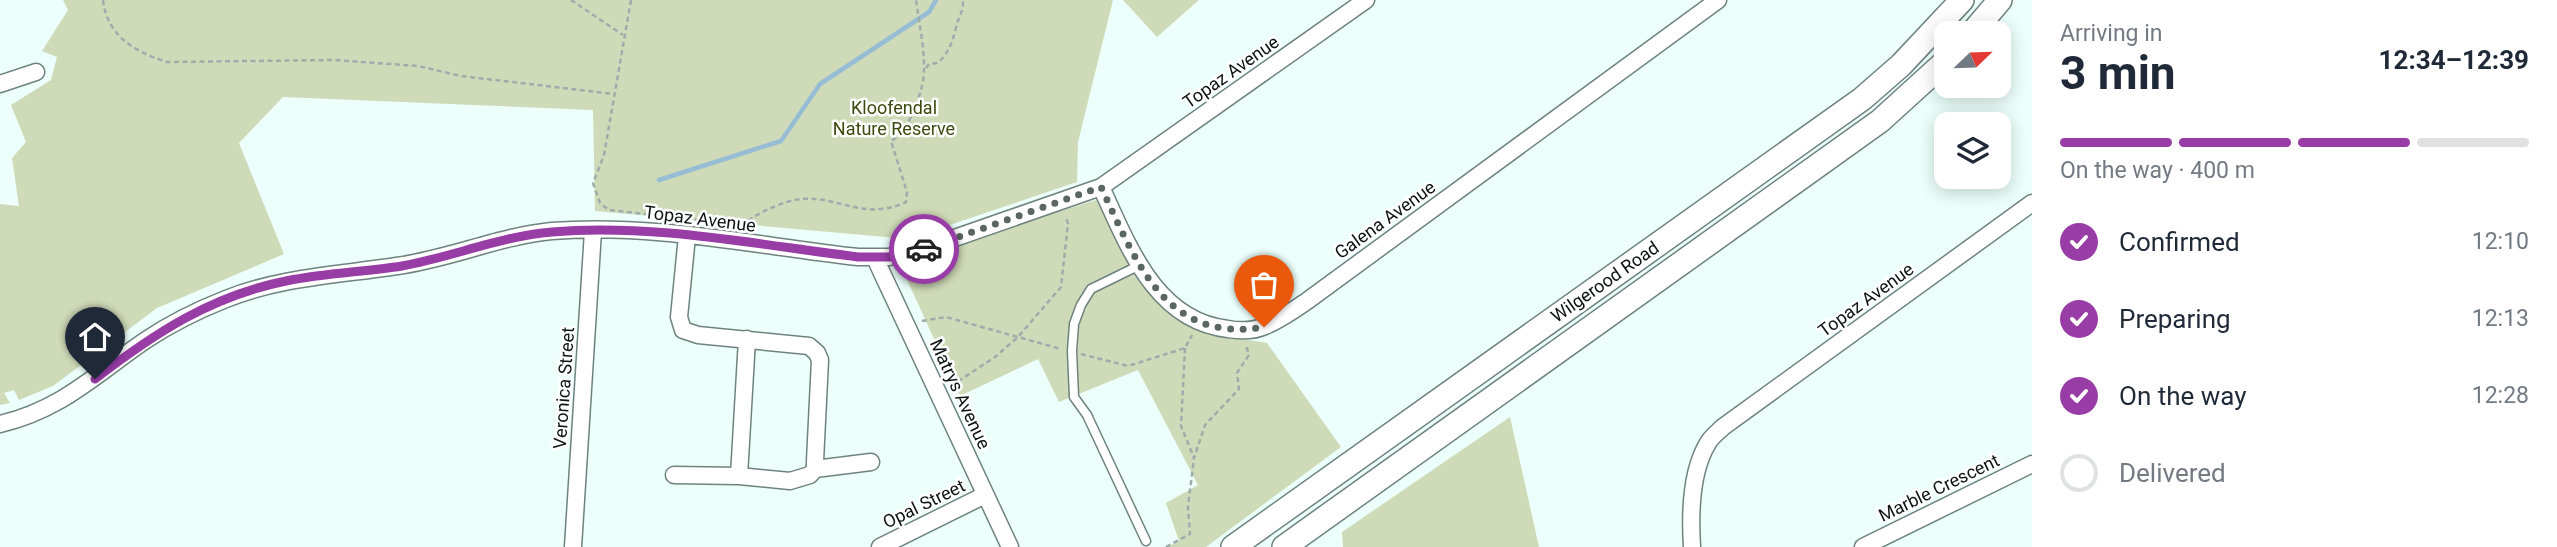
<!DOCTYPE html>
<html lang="en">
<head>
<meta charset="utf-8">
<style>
	:root { --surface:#fff; --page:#f2f2f3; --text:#1f2937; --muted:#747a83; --line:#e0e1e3; --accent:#983ca6 }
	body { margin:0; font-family:Roboto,sans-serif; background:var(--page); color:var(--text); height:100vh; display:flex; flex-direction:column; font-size:26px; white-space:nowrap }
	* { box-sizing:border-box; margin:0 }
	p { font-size:23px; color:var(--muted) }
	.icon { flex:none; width:38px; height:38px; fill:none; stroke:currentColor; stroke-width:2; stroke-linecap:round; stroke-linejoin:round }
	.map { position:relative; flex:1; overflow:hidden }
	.drawer { display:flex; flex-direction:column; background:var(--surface); width:525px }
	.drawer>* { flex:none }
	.needle { width:46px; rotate:67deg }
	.controls { position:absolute; left:1934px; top:21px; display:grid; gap:14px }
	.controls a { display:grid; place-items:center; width:77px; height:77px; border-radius:14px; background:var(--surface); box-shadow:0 4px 18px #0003; font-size:35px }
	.pin { position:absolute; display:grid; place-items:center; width:60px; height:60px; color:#fff; margin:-72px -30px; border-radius:50% 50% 50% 0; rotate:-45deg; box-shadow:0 0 7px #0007 }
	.pin .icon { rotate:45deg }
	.courier { position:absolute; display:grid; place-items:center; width:70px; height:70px; margin:-35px; border:5px solid #983ca6; border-radius:50%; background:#fff; color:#222; box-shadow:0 2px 9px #0007 }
	.headline em { font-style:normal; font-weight:700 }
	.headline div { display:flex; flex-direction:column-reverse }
	.headline { display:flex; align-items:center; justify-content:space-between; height:119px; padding:0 28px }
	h1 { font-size:46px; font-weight:700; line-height:52px }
	.bar { display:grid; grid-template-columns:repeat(4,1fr); gap:10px 7px; align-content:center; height:84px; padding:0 28px }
	.bar i { height:9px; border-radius:5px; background:var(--line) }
	.bar .current { background:var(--accent) }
	.bar p { grid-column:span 4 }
	ol { padding:0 28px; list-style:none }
	li { display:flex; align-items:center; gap:21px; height:77px }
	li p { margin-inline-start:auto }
	li .icon { padding:7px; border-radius:50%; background:var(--accent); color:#fff; stroke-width:4 }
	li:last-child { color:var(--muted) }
	li i { width:38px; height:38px; border:4px solid var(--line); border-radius:50% }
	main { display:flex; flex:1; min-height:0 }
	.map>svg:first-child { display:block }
</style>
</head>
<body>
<main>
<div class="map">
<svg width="2032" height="547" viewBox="0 0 2032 547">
	<rect width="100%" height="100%" fill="#ecfffa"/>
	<path fill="#cfdab8" d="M63 0H1113L1078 142 1077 182 908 239 595 211 593 110 283 97 239 143 284 254 157 308 53 386 19 400 14 390 4 393 10 403 0 405V204L19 206 12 158 26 142 11 105 51 80 57 57 42 51 68 10Z
		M1123 0H1199L1157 37Z
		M1099 199C1116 240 1153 315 1198 330 1220 336 1244 339 1267 343L1341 447 1206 547H1167L1179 541 1166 503 1198 485 1138 370 1059 402 1038 359 960 396 899 262Z
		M1510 417 1539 547H1343L1342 532Z"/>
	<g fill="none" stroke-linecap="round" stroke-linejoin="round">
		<path stroke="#97bdd5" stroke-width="4.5" d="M659 180 781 141 820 84 929 12 936 0"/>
		<g stroke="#6e837e" stroke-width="11">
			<path id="lane" d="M1140 265 1091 289 1081 305 1074 324 1072 351 1074 397 1087 415 1146 541"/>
		</g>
		<g stroke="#6e837e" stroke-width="19">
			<path id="street" d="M0 84 36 72
				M1101 187C1128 245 1155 321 1228 329 1240 331 1254 331 1265 326 1280 320 1294 310 1307 301L1718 0
				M875 258 1010 547
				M0 424C61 410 96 374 146 340 170 324 198 310 226 299 281 277 338 275 397 266 449 259 500 236 552 231 652 223 758 246 858 257H889L923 249 1101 187 1366 0
				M815 469 871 462
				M674 475 739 476 790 481 810 475 815 469V461L820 360 817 353 809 346 698 335 683 330 679 317 687 236
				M739 476 747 339
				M573 547 593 231
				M880 547 985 495
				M1692 547C1690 515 1690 472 1708 443 1711 437 1718 432 1723 427L2032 203
				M1863 547 2032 464"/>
		</g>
		<g stroke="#6e837e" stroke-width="26">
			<path id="secondary" d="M1972 33 2000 0
				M1233 547 1862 99 1901 65 1962 0
				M1284 547 1880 121 1946 61"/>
		</g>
		<path stroke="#9eada9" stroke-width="2.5" stroke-dasharray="5 3.5" stroke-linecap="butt" d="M103 0C107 36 135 52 167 62L334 60 418 66 461 76 614 94
			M571 0 623 35
			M631 0 604 155 593 183 600 203 609 210 699 220
			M926 68 929 64 938 63C949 52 952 43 956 28 958 17 963 14 963 1
			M741 225C747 223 752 217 759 214 765 210 787 201 794 200 835 192 862 223 906 202L907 192 891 141C910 131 925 88 924 67 924 45 919 22 916 0
			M922 321 946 317 1061 349
			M1185 348 1181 426 1194 458 1205 425 1239 389 1237 373 1249 355 1246 345
			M1081 354 1128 366 1185 348 1192 335
			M951 386 995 357 1018 337 1061 287 1068 223 1065 216
			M1166 547 1190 534 1188 507 1194 458"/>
		<use href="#lane" stroke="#fff" stroke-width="8"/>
		<use href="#street" stroke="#fff" stroke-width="16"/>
		<use href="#secondary" stroke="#fff" stroke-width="23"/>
	</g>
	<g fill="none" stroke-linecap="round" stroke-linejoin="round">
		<path stroke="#5a6663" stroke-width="7" stroke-dasharray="0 12.6" d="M924 249 1101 187C1136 261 1165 344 1264 327"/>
		<path stroke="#983ca6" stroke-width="9" d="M95 379C155 333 211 296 286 281 325 273 364 272 402 266 452 257 502 236 552 232 650 223 759 245 858 257H889L924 249"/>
	</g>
	<g text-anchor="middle" stroke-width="5" stroke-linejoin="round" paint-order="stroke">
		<g font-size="18" fill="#0c1412" stroke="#fff">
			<text transform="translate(1231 72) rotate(-35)" y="6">Topaz Avenue</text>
			<text transform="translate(700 219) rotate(7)" y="6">Topaz Avenue</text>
			<text transform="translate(1385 220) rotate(-36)" y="6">Galena Avenue</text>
			<text transform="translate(1605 282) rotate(-35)" y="6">Wilgerood Road</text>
			<text transform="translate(1866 300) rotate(-36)" y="6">Topaz Avenue</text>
			<text transform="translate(564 388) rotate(-86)" y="6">Veronica Street</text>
			<text transform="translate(960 394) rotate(65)" y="6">Matrys Avenue</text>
			<text transform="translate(1939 488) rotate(-26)" y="6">Marble Crescent</text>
			<text transform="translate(924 504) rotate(-26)" y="6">Opal Street</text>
		</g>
		<g font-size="18" fill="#3b490c" stroke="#fff">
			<text x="894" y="114">Kloofendal<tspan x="894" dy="21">Nature Reserve</tspan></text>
		</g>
	</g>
</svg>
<div class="controls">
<a><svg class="needle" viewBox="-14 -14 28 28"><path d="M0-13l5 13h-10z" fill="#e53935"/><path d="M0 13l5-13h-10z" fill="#747a83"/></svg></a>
<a><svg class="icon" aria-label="layers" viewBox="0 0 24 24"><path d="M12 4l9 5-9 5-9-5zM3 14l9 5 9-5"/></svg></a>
</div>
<div class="pin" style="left:1264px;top:327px;background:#ea580c"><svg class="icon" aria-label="bag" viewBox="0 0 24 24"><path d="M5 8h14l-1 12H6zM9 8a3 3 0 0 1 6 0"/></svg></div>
<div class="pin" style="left:95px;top:379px;background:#1f2937"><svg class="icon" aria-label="home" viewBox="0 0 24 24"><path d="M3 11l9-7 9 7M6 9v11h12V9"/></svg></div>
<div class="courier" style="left:924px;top:249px"><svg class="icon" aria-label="car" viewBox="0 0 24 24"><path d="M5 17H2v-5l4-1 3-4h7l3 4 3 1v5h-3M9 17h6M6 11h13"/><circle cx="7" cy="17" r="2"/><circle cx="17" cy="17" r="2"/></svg></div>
</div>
<section class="drawer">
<div class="headline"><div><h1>3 min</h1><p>Arriving in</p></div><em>12:34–12:39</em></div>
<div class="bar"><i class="current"></i><i class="current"></i><i class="current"></i><i></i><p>On the way · 400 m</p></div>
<ol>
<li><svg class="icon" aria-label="check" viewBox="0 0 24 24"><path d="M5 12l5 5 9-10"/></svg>Confirmed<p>12:10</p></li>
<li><svg class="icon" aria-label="check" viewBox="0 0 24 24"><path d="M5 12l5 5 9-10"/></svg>Preparing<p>12:13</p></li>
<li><svg class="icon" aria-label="check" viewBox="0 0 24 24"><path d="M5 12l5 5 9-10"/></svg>On the way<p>12:28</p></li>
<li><i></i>Delivered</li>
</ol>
</section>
</main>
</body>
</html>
